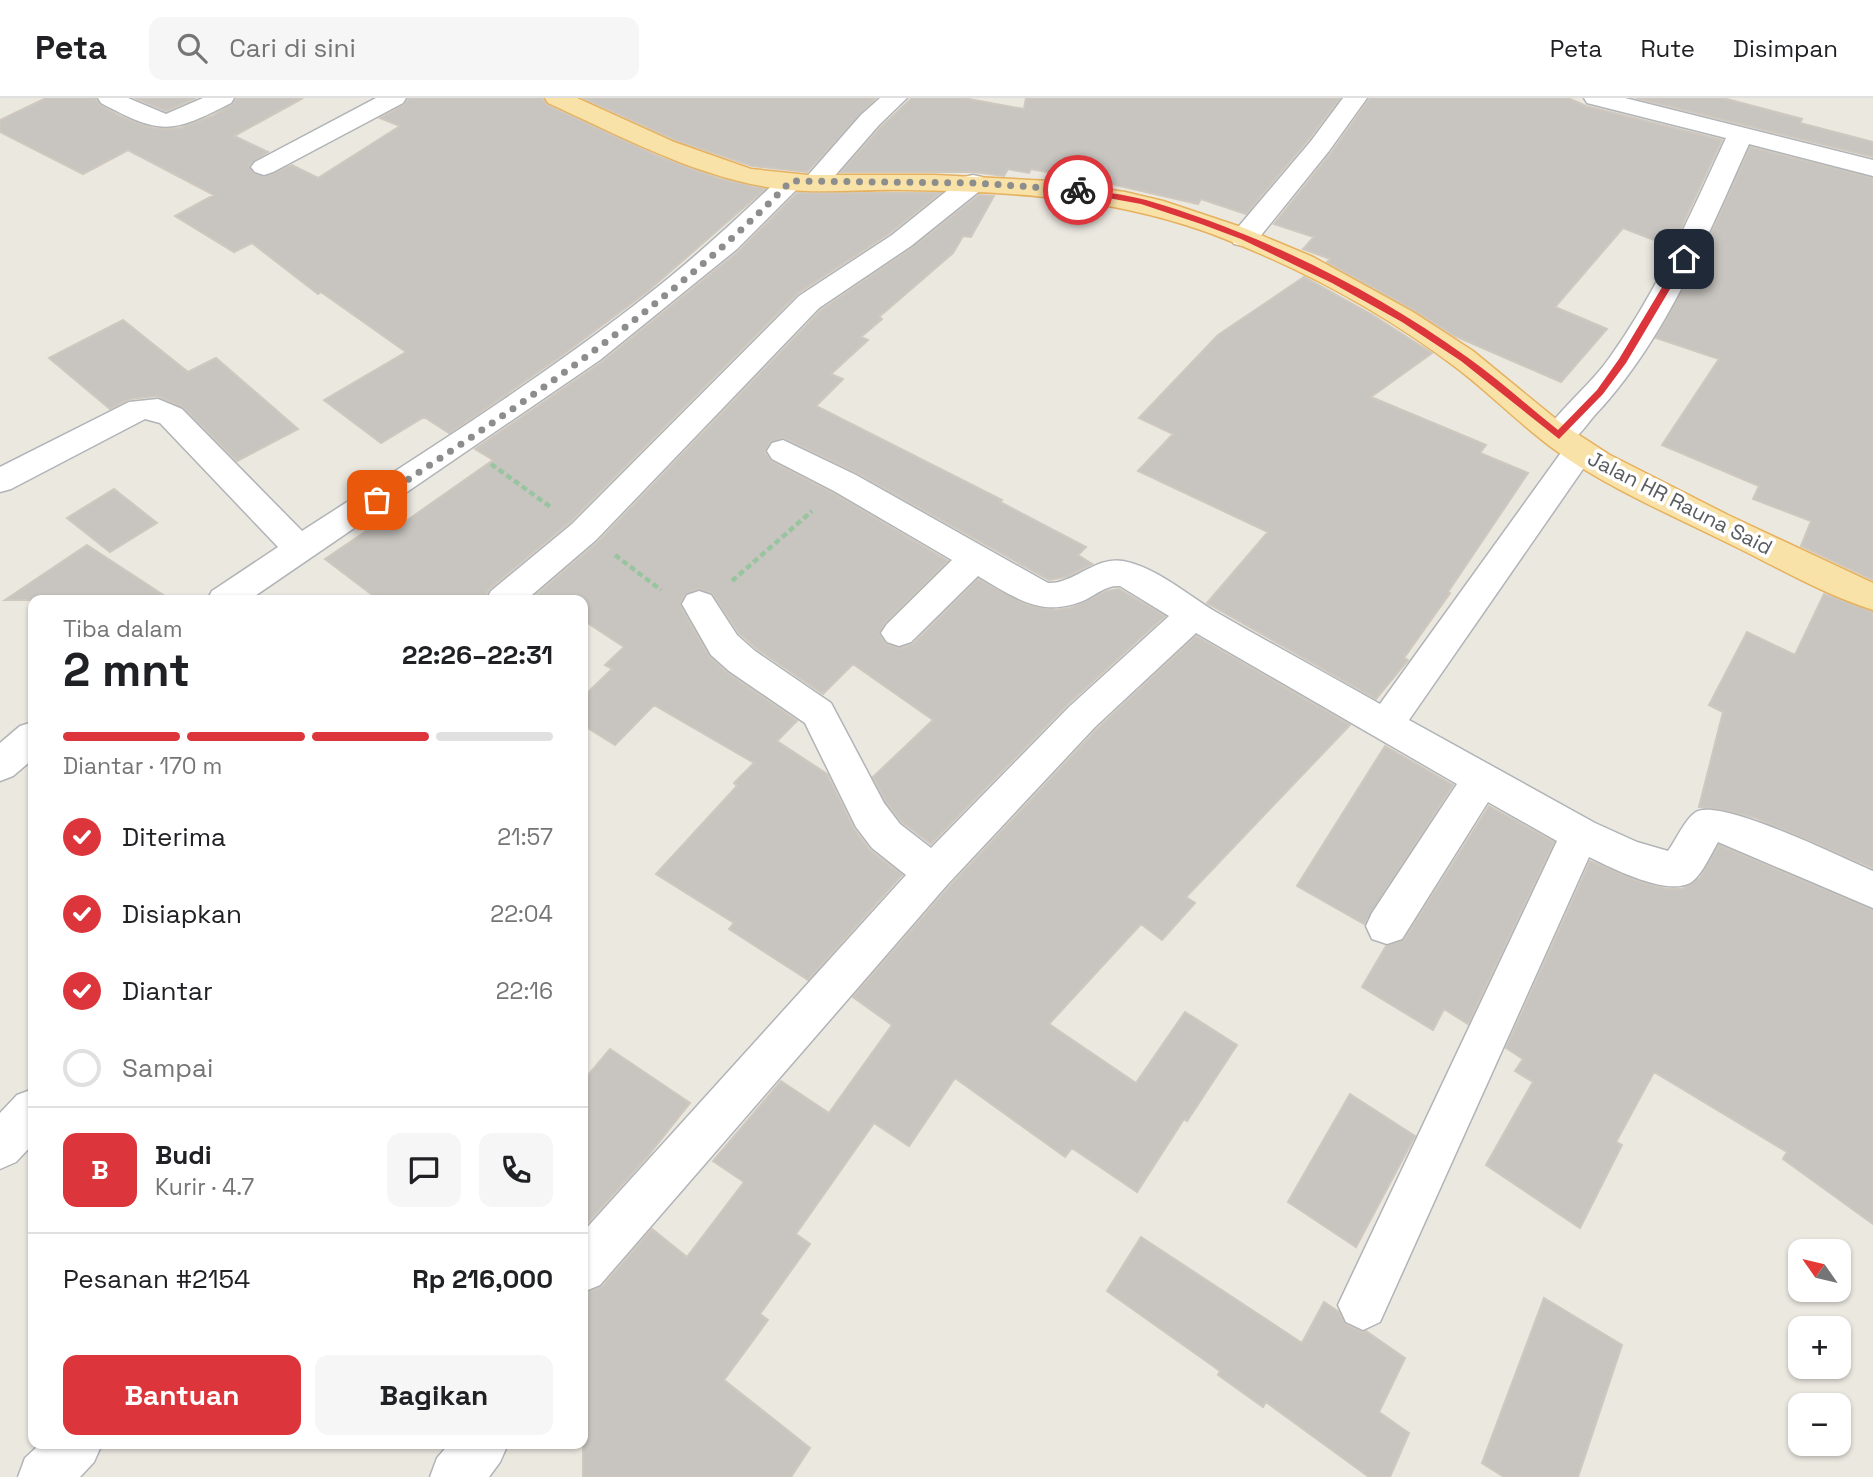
<!DOCTYPE html>
<html lang="id">
<head>
<meta charset="utf-8">
<style>
	:root { --surface:#fff; --page:#f6f6f6; --text:#202124; --muted:#757577; --line:#e0e0e0; --accent:#dc363c }
	body { margin:0; font-family:"Space Grotesk",sans-serif; background:var(--page); color:var(--text); height:100vh; display:flex; flex-direction:column; font-size:26px; white-space:nowrap }
	* { box-sizing:border-box; margin:0 }
	p { font-size:23px; color:var(--muted) }
	.icon { flex:none; width:38px; height:38px; fill:none; stroke:currentColor; stroke-width:2; stroke-linecap:round; stroke-linejoin:round }
	.map { position:relative; flex:1; overflow:hidden }
	.sheet { position:absolute; left:28px; top:497px; width:560px; height:854px; display:flex; flex-direction:column; background:var(--surface); border-radius:14px; box-shadow:0 2px 5px #0004 }
	.sheet>* { flex:none }
	.needle { width:46px; rotate:304deg }
	.fabs { position:absolute; left:1788px; top:1141px; display:grid; gap:14px }
	.fabs a { display:grid; place-items:center; width:63px; height:63px; border-radius:14px; background:var(--surface); box-shadow:0 2px 5px #0004; font-size:35px }
	.pin { position:absolute; display:grid; place-items:center; width:60px; height:60px; color:#fff; margin:-30px; border-radius:14px; box-shadow:0 4px 10px #0006 }
	.courier { position:absolute; display:grid; place-items:center; width:70px; height:70px; margin:-35px; border:5px solid #dc363c; border-radius:50%; background:#fff; color:#222; box-shadow:0 2px 9px #0007 }
	.head em { font-style:normal; font-weight:700 }
	.head div { display:flex; flex-direction:column-reverse }
	.head { display:flex; align-items:center; justify-content:space-between; height:119px; padding:0 35px }
	h1 { font-size:46px; font-weight:700; line-height:52px }
	.bar { display:grid; grid-template-columns:repeat(4,1fr); gap:10px 7px; align-content:center; height:84px; padding:0 35px }
	.bar i { height:9px; border-radius:5px; background:var(--line) }
	.bar .selected { background:var(--accent) }
	.bar p { grid-column:span 4 }
	.line { display:flex; align-items:center; gap:18px; padding:0 35px; border-top:2px solid var(--line) }
	.line div { flex:1 }
	.round { display:grid; place-items:center; flex:none; width:74px; height:74px; border-radius:14px; background:var(--page) }
	ol { padding:0 35px; list-style:none }
	li { display:flex; align-items:center; gap:21px; height:77px }
	li p { margin-inline-start:auto }
	li .icon { padding:7px; border-radius:50%; background:var(--accent); color:#fff; stroke-width:4 }
	li:last-child { color:var(--muted) }
	li i { width:38px; height:38px; border:4px solid var(--line); border-radius:50% }
	.cta { display:flex; gap:14px; margin-top:auto; padding:14px 35px }
	.cta a { flex:1; height:80px; border-radius:14px; background:var(--accent); color:#fff; font-size:28px; font-weight:700; line-height:80px; text-align:center }
	.cta a+a { background:var(--page); color:var(--text) }
	header { display:flex; align-items:center; gap:42px; box-sizing:border-box; height:98px; padding:0 35px; background:var(--surface); border-bottom:2px solid var(--line) }
	header strong { font-size:33px }
	nav { display:flex; gap:38px; margin-inline-start:auto; font-size:24px }
	.search { width:490px; height:63px; background:var(--page); display:flex; align-items:center; gap:18px; box-sizing:border-box; padding:0 24px; border-radius:14px; color:var(--muted); font-size:26px }
	.map>svg:first-child { display:block }
</style>
</head>
<body>
<header>
<strong>Peta</strong>
<div class="search"><svg class="icon" aria-label="search" viewBox="0 0 24 24"><circle cx="10" cy="10" r="6"/><path d="M15 15l6 6"/></svg>Cari di sini</div>
<nav><a>Peta</a><a>Rute</a><a>Disimpan</a></nav>
</header>
<div class="map">
<svg width="1873" height="1379" viewBox="0 0 1873 1379">
	<rect width="100%" height="100%" fill="#ebe8e0"/>
	<path fill="#c8c5c0" stroke="#cfc8bf" stroke-width="2" d="M46 0H95L100 7 120 18 152 30 166 31 180 30 212 18 232 7 237 0H303L234 38 268 54 249 67 254 76 265 79 292 67 318 80 400 28 380 20 404 7 409 0H542L547 7 660 59 718 80 765 91 648 193 564 256 478 316 449 335 424 319 381 345 324 302 406 254 321 194 318 196 252 145 234 154 175 118 214 97 128 52 83 76 0 34V22Z
		M135 0H196L166 13Z
		M583 0H872L875 1 807 74 752 68 675 42Z
		M912 0H963L1024 11 1026 0H1340L1309 41 1246 116 1201 101 1198 106 1064 75 1062 77 1031 71 1029 75 1008 71 1004 78 974 74H841L881 29Z
		M1370 0H1568L1586 8 1722 42 1672 149 1623 130 1555 209 1607 231 1561 284 1455 238 1414 212 1327 164 1330 161 1303 151 1314 139 1274 126 1331 55Z
		M1636 0H1723L1802 21 1800 25 1873 44V59Z
		M1750 49 1873 80V482L1801 448 1811 423 1753 401 1759 388 1662 347 1719 261 1656 240 1703 154Z
		M797 95H940L890 135 797 196 570 424 489 491 483 502H379L325 461 387 419 399 428 493 362 475 351 602 264 739 153Z
		M979 97 994 98 971 139 963 138 953 155 879 219 882 221 861 239 868 242 831 276 843 281 816 308 1002 402 1000 404 1086 449 1078 457 1092 466 1066 479 1049 482 857 375 784 340 770 344 765 354 771 363 833 395 948 463 885 525 879 536 886 546 900 550 913 546 978 481 1028 507 1055 512 1070 510 1107 493 1119 491 1165 518 1067 607 931 746 902 724 886 704 873 679 933 622 853 566 823 596 757 551 739 535 712 495 698 491 685 496 680 507 709 558 728 575 797 623 777 643 827 676 854 731 870 752 902 777 808 882 729 831 734 825 656 776 737 688 734 685 754 665 654 607 615 647 583 627V599L612 571 605 567 624 549 583 522V502H530L598 444 821 212 912 150Z
		M1304 179 1371 216 1432 255 1371 299 1486 347 1480 355 1528 375 1448 494 1450 495 1404 560 1408 562 1376 601 1207 505 1268 434 1138 373 1173 336 1139 320 1218 237Z
		M123 222 188 274 216 260 298 331 237 363 183 309 158 298 129 301 110 311 49 260Z
		M114 391 157 425 110 454 67 420Z
		M87 447 171 502H5Z
		M1824 496 1873 514V770L1756 720 1730 713 1699 709 1723 614 1709 607 1747 534 1795 557Z
		M1196 538 1350 627 1186 799 1195 805 1162 842 1141 826 1049 926 1136 985 1185 914 1237 947 1187 1023 1184 1021 1137 1094 1072 1050 1065 1059 955 980 909 1048 874 1025 796 1136 810 1146 760 1216 768 1222 724 1282 810 1350 791 1379H583V1196L602 1189 652 1131 687 1159 744 1084 713 1063 781 983 829 1015 892 927 853 899 949 789 1097 631Z
		M1385 648 1453 687 1364 826 1297 788Z
		M1489 708 1554 744 1468 926 1444 911 1433 932 1362 889 1386 848 1404 842Z
		M1719 747 1873 812V1126L1783 1061 1787 1054 1654 974 1616 1044 1622 1047 1580 1130 1486 1067 1533 984 1515 973 1523 961 1506 950 1590 763 1638 783 1667 791H1682L1700 780Z
		M610 951 690 1005 647 1059 583 1130V983Z
		M1350 996 1415 1038 1356 1149 1288 1104Z
		M1141 1139 1302 1245 1324 1204 1339 1214 1345 1226 1362 1234 1366 1233 1405 1260 1379 1314 1409 1335 1390 1379H1369L1266 1304 1263 1309 1218 1277 1220 1273 1107 1193Z
		M1544 1200 1622 1247 1578 1379H1504L1482 1365Z"/>
	<g fill="none" stroke-linecap="round" stroke-linejoin="round">
		<g stroke="#b1b4b7" stroke-width="3">
			<path id="minor" d="M98 0H128L166 16 203 0H234L231 5C171 36 161 37 101 5Z
				M376 0H406L403 5 273 74 264 77 255 74 251 69 255 64Z
				M880 0H907L879 27 824 90 815 92 806 90 803 85 737 151 600 262 249 502H207L212 493 278 449 160 325 145 321 11 391 0 394V369L129 304 158 301 182 311 302 433C420 357 540 282 650 195 696 159 739 119 782 78L791 76 800 78 803 83 861 17Z
				M1343 0H1367L1329 53 1254 146 1244 148 1234 146 1230 140 1234 134 1311 43Z
				M1584 0H1625L1873 62V78L1749 46C1707 139 1665 243 1594 318 1587 326 1578 340 1568 345 1561 348 1555 346 1548 344L1543 337C1561 309 1591 287 1610 259 1658 192 1691 115 1726 40L1587 5Z
				M973 77 982 79 986 85 982 91 911 148 819 210 596 442 526 502H486L491 493 572 426 799 198 892 137 964 79Z
				M783 342 856 377 1048 485C1074 486 1095 458 1123 463 1158 470 1187 497 1216 514 1270 545 1325 575 1380 606L1568 345 1579 342 1590 345 1595 353 1590 361 1409 622 1595 725 1637 744 1668 753C1676 742 1685 721 1696 714 1720 699 1844 761 1873 773V810L1718 744C1711 756 1701 779 1690 785 1666 798 1612 770 1589 759L1380 1224 1363 1232 1346 1224 1338 1207 1557 743 1488 704 1402 841 1387 846 1372 841 1366 828 1372 815 1457 686 1196 535 1095 629 947 787 600 1187 583 1194V1134L906 777 872 750 856 729 805 625 729 573 711 557 682 506 687 497 699 493 711 497 737 537 755 553 831 605 884 705 900 726 931 750 1069 609 1169 518 1120 488C1106 487 1097 496 1085 502 1042 521 1014 499 978 478L911 544 899 548 887 544 881 535 887 526 952 462 834 393 772 361 767 353 772 345Z
				M33 624V661L13 678 0 683V645L20 628Z
				M33 991V1046L16 1064 0 1071V1015L17 997Z
				M40 1346H102L94 1364 80 1379H18L25 1360Z
				M449 1346H508L500 1364 489 1379H430L437 1360Z"/>
		</g>
		<g stroke="#e6b15e" stroke-width="3">
			<path id="major" d="M545 0H577L674 44 751 71 808 77H935L1050 83 1125 94 1163 103 1244 130 1313 159 1413 214 1473 253 1562 326 1610 357 1728 417 1873 485V512C1825 497 1779 470 1734 448 1674 418 1609 391 1555 352 1519 326 1489 294 1454 268 1385 216 1306 173 1225 141 1122 100 1013 93 903 92 862 91 821 96 780 91 697 80 623 39 548 5Z"/>
		</g>
		<path stroke="#99c4a0" stroke-width="4.5" stroke-dasharray="6 3.5" stroke-linecap="butt" d="M491 366 552 410
			M615 457 661 492
			M732 483 812 413"/>
		<use href="#minor" fill="#fff" fill-rule="evenodd"/>
		<use href="#major" fill="#f9e2a8" fill-rule="evenodd"/>
	</g>
	<path fill="#dc363c" d="M1078 90C1100 94 1124 96 1146 102 1259 135 1371 190 1467 259 1498 281 1528 308 1558 332L1597 292 1619 261 1679 161 1684 158 1688 161 1626 265 1603 296 1559 341 1461 263 1402 224 1332 185 1241 141 1201 126 1141 106 1075 94Z"/>
	<g fill="none" stroke-linecap="round" stroke-linejoin="round">
		<path stroke="#8c8e8d" stroke-width="7" stroke-dasharray="0 12.6" d="M377 402C521 307 671 207 791 83L974 85 1078 92"/>
	</g>
	<g text-anchor="middle" stroke-width="7" stroke-linejoin="round" paint-order="stroke">
		<g font-size="21" fill="#595d60" stroke="#fff">
			<text transform="translate(1680 405) rotate(27)" y="7">Jalan HR Rauna Said</text>
		</g>
	</g>
</svg>
<div class="fabs">
<a><svg class="needle" viewBox="-14 -14 28 28"><path d="M0-13l5 13h-10z" fill="#e53935"/><path d="M0 13l5-13h-10z" fill="#757577"/></svg></a>
<a>+</a>
<a>−</a>
</div>
<div class="pin" style="left:377px;top:402px;background:#ea580c"><svg class="icon" aria-label="bag" viewBox="0 0 24 24"><path d="M5 8h14l-1 12H6zM9 8a3 3 0 0 1 6 0"/></svg></div>
<div class="pin" style="left:1684px;top:161px;background:#1f2937"><svg class="icon" aria-label="home" viewBox="0 0 24 24"><path d="M3 11l9-7 9 7M6 9v11h12V9"/></svg></div>
<div class="courier" style="left:1078px;top:92px"><svg class="icon" aria-label="bike" viewBox="0 0 24 24"><circle cx="6" cy="16" r="4"/><circle cx="18" cy="16" r="4"/><path d="M6 16l4-8h5l3 8M10 8l3 8H6M13 5h3"/></svg></div>
<section class="sheet">
<div class="head"><div><h1>2 mnt</h1><p>Tiba dalam</p></div><em>22:26–22:31</em></div>
<div class="bar"><i class="selected"></i><i class="selected"></i><i class="selected"></i><i></i><p>Diantar · 170 m</p></div>
<ol>
<li><svg class="icon" aria-label="check" viewBox="0 0 24 24"><path d="M5 12l5 5 9-10"/></svg>Diterima<p>21:57</p></li>
<li><svg class="icon" aria-label="check" viewBox="0 0 24 24"><path d="M5 12l5 5 9-10"/></svg>Disiapkan<p>22:04</p></li>
<li><svg class="icon" aria-label="check" viewBox="0 0 24 24"><path d="M5 12l5 5 9-10"/></svg>Diantar<p>22:16</p></li>
<li><i></i>Sampai</li>
</ol>
<div class="line" style="height:126px"><b class="round" style="background:var(--accent);color:#fff">B</b><div><b>Budi</b><p>Kurir · 4.7</p></div><a class="round"><svg class="icon" aria-label="chat" viewBox="0 0 24 24"><path d="M4 5h16v11H9l-5 4z"/></svg></a><a class="round"><svg class="icon" aria-label="phone" viewBox="0 0 24 24"><path d="M5 4h4l2 5-3 2q2 4 5 5l2-3 5 2v4C11 20 4 13 5 4z"/></svg></a></div>
<div class="line" style="height:91px"><div>Pesanan #2154</div><b>Rp 216,000</b></div>
<div class="cta"><a>Bantuan</a><a>Bagikan</a></div>
</section>
</div>
</body>
</html>
